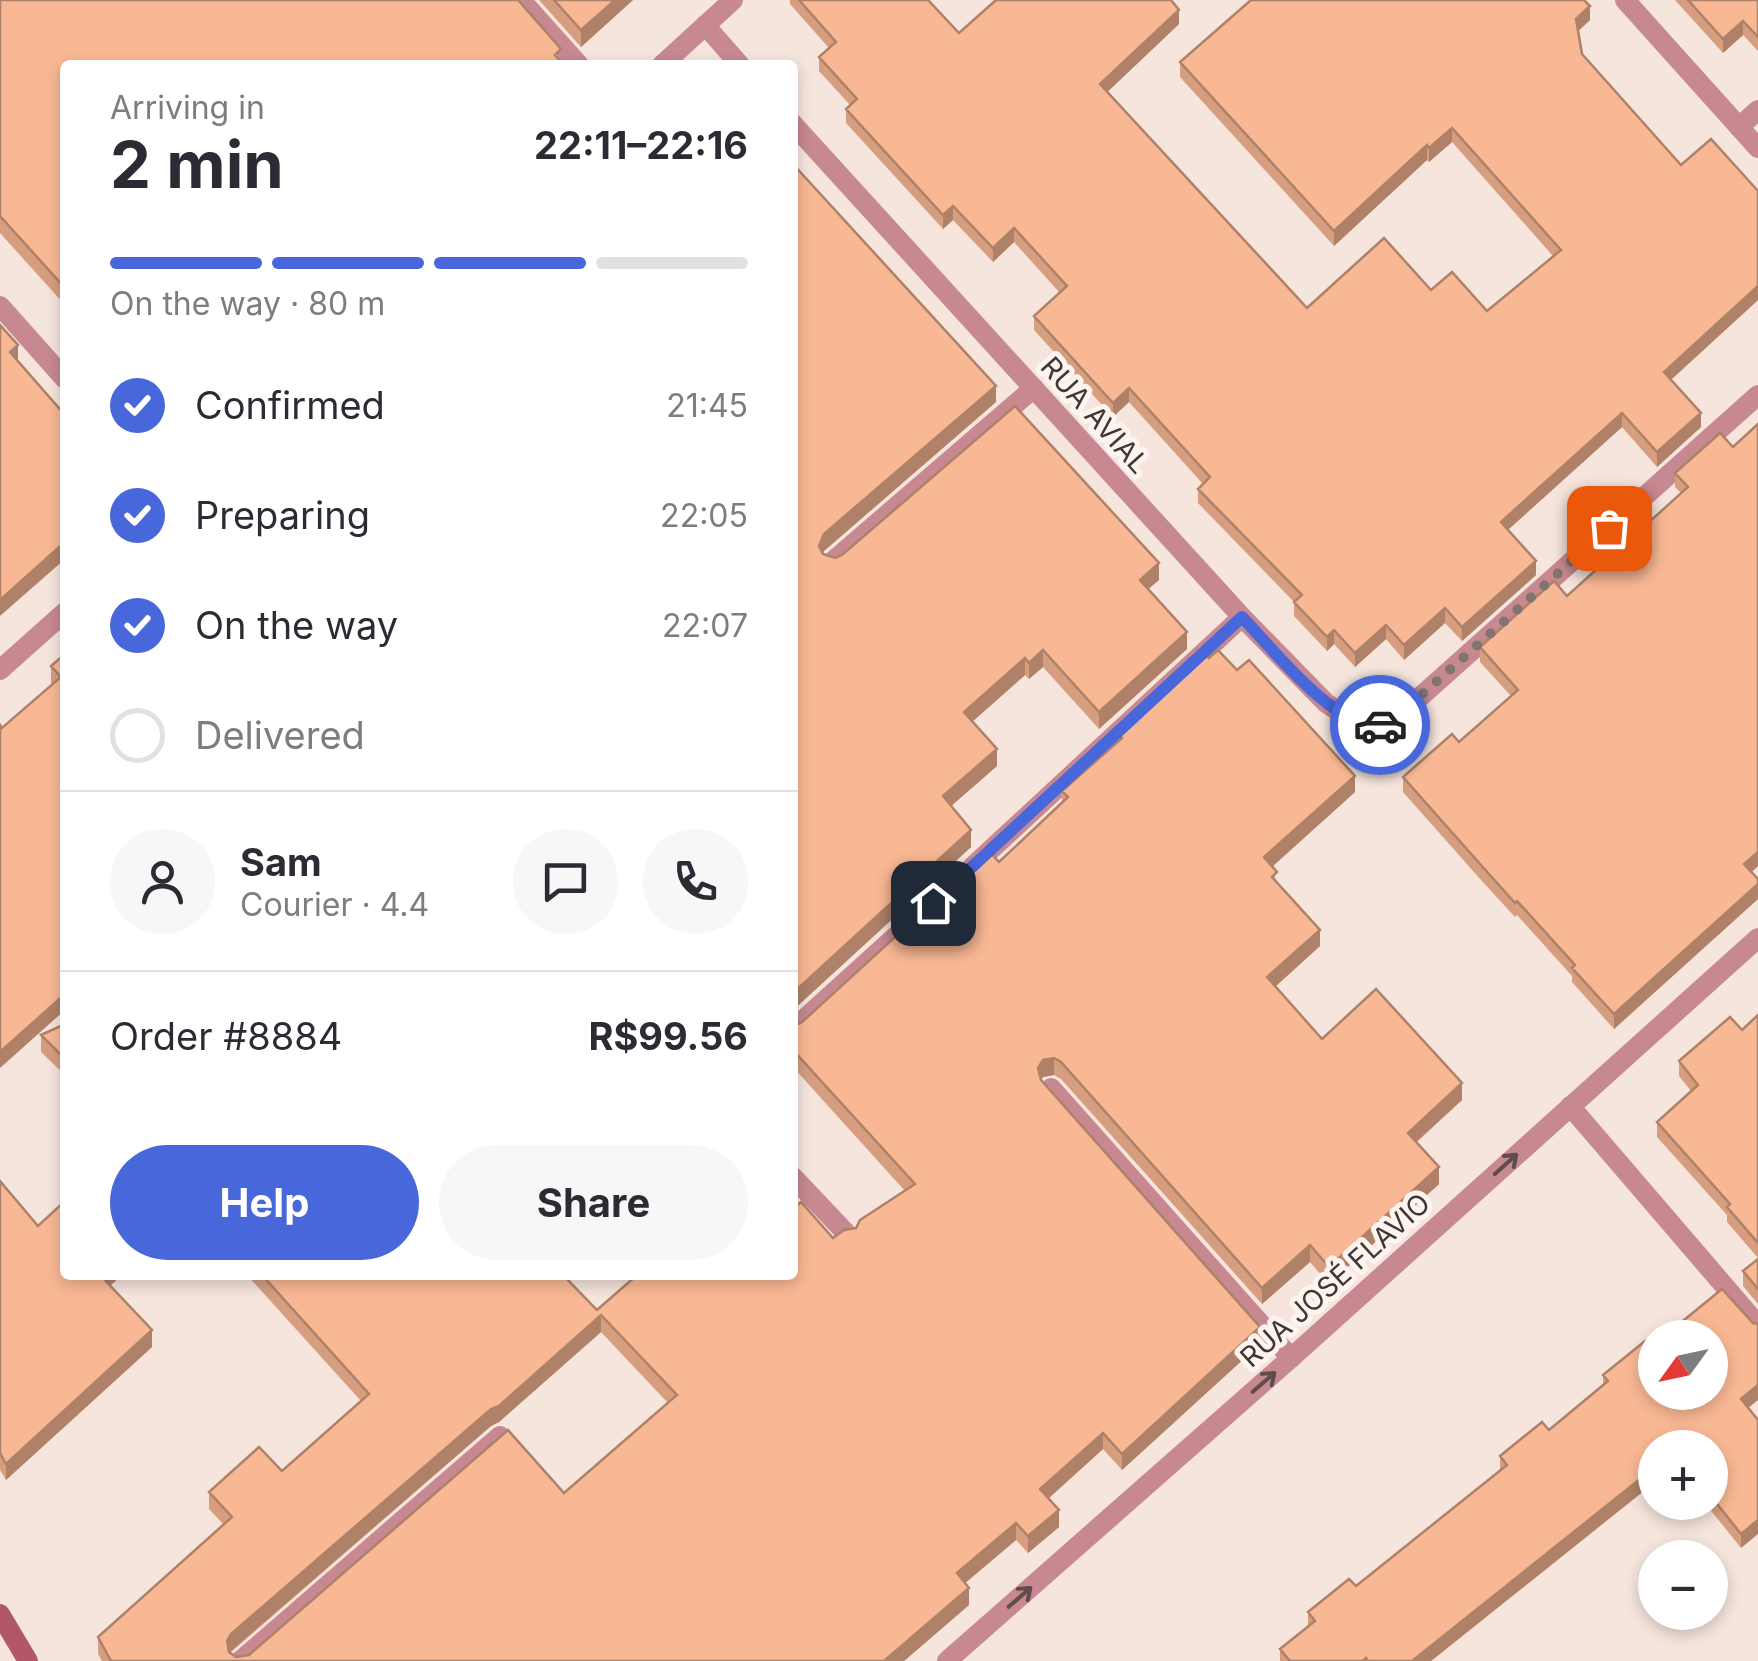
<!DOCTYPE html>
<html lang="en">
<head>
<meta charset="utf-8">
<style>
	:root { --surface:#fff; --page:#f7f7f7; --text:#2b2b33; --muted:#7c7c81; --line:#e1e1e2; --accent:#4767da }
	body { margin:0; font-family:Inter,sans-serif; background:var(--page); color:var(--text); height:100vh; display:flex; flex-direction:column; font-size:38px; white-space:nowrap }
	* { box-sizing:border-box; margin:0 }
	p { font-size:32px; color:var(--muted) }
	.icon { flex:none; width:55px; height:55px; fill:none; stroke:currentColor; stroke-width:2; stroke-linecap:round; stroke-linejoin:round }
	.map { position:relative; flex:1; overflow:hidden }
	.panel { position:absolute; left:60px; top:60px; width:738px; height:1220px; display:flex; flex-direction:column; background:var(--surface); border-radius:10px; box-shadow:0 5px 15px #0003 }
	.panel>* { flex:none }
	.needle { width:65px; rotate:237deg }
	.fabs { position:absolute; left:1638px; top:1320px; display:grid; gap:20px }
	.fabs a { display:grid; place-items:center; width:90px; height:90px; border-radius:50%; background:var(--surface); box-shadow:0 5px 15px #0003; font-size:50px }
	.pin { position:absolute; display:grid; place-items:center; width:85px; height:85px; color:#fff; margin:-42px; border-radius:20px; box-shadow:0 5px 15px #0006 }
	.courier { position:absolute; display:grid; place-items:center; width:100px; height:100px; margin:-50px; border:8px solid #4767da; border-radius:50%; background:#fff; color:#222; box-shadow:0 2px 12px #0007 }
	.headline em { font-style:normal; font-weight:700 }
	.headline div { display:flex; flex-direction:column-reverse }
	.headline { display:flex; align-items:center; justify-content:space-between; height:170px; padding:0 50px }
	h1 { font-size:65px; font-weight:700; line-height:75px }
	.bar { display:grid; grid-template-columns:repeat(4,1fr); gap:15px 10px; align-content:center; height:120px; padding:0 50px }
	.bar i { height:12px; border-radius:8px; background:var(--line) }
	.bar .active { background:var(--accent) }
	.bar p { grid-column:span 4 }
	.line { display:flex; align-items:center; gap:25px; padding:0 50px; border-top:2px solid var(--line) }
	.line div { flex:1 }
	.round { display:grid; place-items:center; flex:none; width:105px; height:105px; border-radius:52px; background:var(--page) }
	ol { padding:0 50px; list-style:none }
	li { display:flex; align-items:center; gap:30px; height:110px }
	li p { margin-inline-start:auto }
	li .icon { padding:10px; border-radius:50%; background:var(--accent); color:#fff; stroke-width:4 }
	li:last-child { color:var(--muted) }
	li i { width:55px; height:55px; border:5px solid var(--line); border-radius:50% }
	.action { display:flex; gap:20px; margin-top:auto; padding:20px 50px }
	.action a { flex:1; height:115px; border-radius:60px; background:var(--accent); color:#fff; font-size:40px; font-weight:700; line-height:115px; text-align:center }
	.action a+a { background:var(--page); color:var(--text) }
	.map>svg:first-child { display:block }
</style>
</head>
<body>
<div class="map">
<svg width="1758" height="1661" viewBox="0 0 1758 1661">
	<rect width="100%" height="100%" fill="#f5e5dd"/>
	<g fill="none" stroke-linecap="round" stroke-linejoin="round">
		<path stroke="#c78891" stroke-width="20" d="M1739 127 1758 110
			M1051 1088 1291 1358"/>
		<path stroke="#c78891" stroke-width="20" d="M521 0 579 65
			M1625 0 1758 148
			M705 25 740 65
			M662 65 733 0
			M792 123 1242 617 1326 703 1351 720 1371 727 1384 724 1401 714 1758 395
			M0 306 65 379
			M833 561 1034 388
			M0 670 65 612
			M972 867 1242 617
			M792 1030 947 890
			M1570 1106 1758 1325
			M792 1176 847 1234
			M240 1661 500 1436
			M947 1661 1291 1358 1758 938"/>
		<path stroke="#b15768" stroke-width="20" d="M0 1614 28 1661"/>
	</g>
	<path fill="#d69e7f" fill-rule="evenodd" d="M0 0 561 62 65 65V305L0 233Z
		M539 0H633L581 47Z
		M790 0H928L959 33 1179 24 1107 92 1307 308 1431 290 1487 311 1553 256 1452 142 1429 162 1427 160 1334 246 1180 77V62L1590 20 1578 31 1582 54 1758 300 1671 380 1701 427 1657 467 1622 427 1508 530 1536 575 1462 641 1445 623 1404 660 1386 639 1355 667 1334 644 1327 651 1294 616V602L1198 503V489L1203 484 1129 402 1113 417 1034 330V316L1060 293 1014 242 993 262 953 220 943 229 846 123V109L850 105 819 71V57L829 48 790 4Z
		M1675 0H1758V51L1743 35 1723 53Z
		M792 163 996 402 824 551 823 554 835 558 1159 580 1148 589 1187 649 1099 729 1043 667 1029 679 1025 675 972 722 997 766 951 806 971 847 792 1011Z
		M1758 424V866L1752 872 1758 879V899L1614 1029 1572 982V976L1517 915 1515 917 1481 880 1403 792V777L1459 742 1511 696 1480 662V647L1567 596 1681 493 1675 487V473L1733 447Z
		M65 654V1010L53 684 51 683V666Z
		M1118 733 1355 792 1272 867 1277 883 1320 946 1275 987 1322 1039 1462 1100 1417 1142 1439 1184 1329 1284 1310 1262 1262 1304 1061 1079 1054 1075 1043 1077 1041 1080 1260 1344 1122 1470 1103 1449 1049 1498 1059 1527 1028 1553 1016 1540 965 1583 969 1605 904 1661H102L98 1654V1637L224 1525 209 1509V1492L282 1471 361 1401 247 1275H563L597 1310 833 1238 856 1228 905 1191 792 1066V1026L801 1023 999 862 1062 803V791L1118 742ZM601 1332 668 1403 564 1493 249 1655 236 1657 230 1653 491 1426 499 1422Z
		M1758 1015V1258L1727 1222V1215L1657 1137V1122L1691 1091 1679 1076V1061L1742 1030Z
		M65 1024V1075L41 1052V1035Z
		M0 1181 65 1275H122L110 1286 152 1347 6 1480 0 1470Z
		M1758 1259V1304L1743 1286V1271Z
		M1650 1348 1748 1408 1741 1548 1704 1502H1710V1448H1655V1482L1431 1661H1280V1649L1308 1626V1612L1356 1586 1500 1470V1456L1549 1430 1603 1385V1375Z"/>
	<path fill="#ae8168" d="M615 0H633L581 47V30Z
		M1590 6V20L1576 33V19Z
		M1179 10V24L1100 99V84Z
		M1743 21V35L1723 53V39Z
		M1452 128V142L1429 162V148Z
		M1427 145V160L1334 246V231Z
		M953 206V220L943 229V215Z
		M1014 228V242L993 262V248Z
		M1758 286V300L1664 386V372Z
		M18 345V361L10 352Z
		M996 386V402L824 551 819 563V546L824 534Z
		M1129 388V402L1113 417V403Z
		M1622 413V427L1501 536V522Z
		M1701 413V427L1657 467V452Z
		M65 542V559L0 616V600Z
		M1536 561V575L1462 641V627Z
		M1159 563V580L1140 596V580Z
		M1445 608V623L1404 660V645Z
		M1386 625V639L1355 667V653Z
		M1334 630V644L1327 651V637Z
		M1187 632V649L1099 729V712Z
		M1043 650V667L1029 679V663Z
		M1025 658V675L964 729V712Z
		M997 749V766L943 813V796Z
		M1355 776V792L1264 874V857Z
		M971 830V847L792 1011V994Z
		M1758 852V866L1744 878V864Z
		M1758 884V899L1614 1029V1014Z
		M1320 930V946L1267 994V977Z
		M65 994V1010L0 1068V1052Z
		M1054 1058V1075L1043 1077 1038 1085V1068L1043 1060Z
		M1462 1083V1100L1408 1149V1133Z
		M1439 1167V1184L1329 1284V1267Z
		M1310 1245V1262L1262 1304V1288Z
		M104 1275H122L102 1293V1277Z
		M601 1315V1332L499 1422 491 1426 231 1651 227 1657V1641L231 1634Z
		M1260 1327V1344L1122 1470V1454Z
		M152 1330V1347L6 1480V1464Z
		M1758 1385V1400L1741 1414V1399Z
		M1103 1433V1449L1040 1506V1489Z
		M1655 1467V1482L1431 1661H1412Z
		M1059 1510V1527L1028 1553V1536Z
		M1758 1520V1534L1741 1548V1534Z
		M1016 1523V1540L957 1590V1573Z
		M969 1588V1605L904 1661H884Z"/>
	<path fill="#f9b894" stroke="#ae8168" stroke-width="2.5" fill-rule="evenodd" d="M0 0H518L561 49 555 55 564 65H65V288L0 216Z
		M554 0H615L581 30Z
		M799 0H928L959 33 996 0H1171L1179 10 1100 84 1307 308 1384 238 1431 290 1452 272 1487 311 1561 250 1452 128 1429 148 1427 145 1334 231 1180 62 1251 0H1584L1590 6 1576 19 1582 54 1681 165 1711 139 1758 191V286L1664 372 1701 413 1657 452 1622 413 1501 522 1536 561 1462 627 1445 608 1404 645 1386 625 1355 653 1334 630 1327 637 1294 602 1302 595 1198 489 1210 477 1129 388 1113 403 1034 316 1067 286 1014 228 993 248 953 206 943 215 846 109 857 99 819 57 836 42Z
		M1688 0H1758V37L1743 21 1723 39Z
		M792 163 996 386 824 534 819 546 823 554 835 558 842 555 1015 406 1159 563 1140 580 1187 632 1099 712 1043 650 1029 663 1025 658 964 712 997 749 943 796 971 830 792 994Z
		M0 325 18 345 10 352 65 415V542L0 600Z
		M1758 424V852L1744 864 1758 879V884L1614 1014 1572 968 1575 965 1517 901 1515 903 1481 865 1403 777 1452 734 1459 742 1518 690 1480 647 1554 581 1567 596 1688 487 1675 473 1720 433 1733 447Z
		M1218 650 1237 670 1249 660 1355 776 1264 857 1277 872 1272 877 1320 930 1267 977 1322 1039 1376 989 1462 1083 1408 1133 1439 1167 1329 1267 1310 1245 1262 1288 1061 1062 1054 1058 1043 1060 1038 1068 1041 1080 1260 1327 1122 1454 1103 1433 1040 1489 1059 1510 1028 1536 1016 1523 957 1573 969 1588 884 1661H111L98 1637 232 1517 209 1492 259 1447 282 1471 369 1394 262 1275H563L597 1310 637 1275H792V1200L797 1205 801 1202 833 1238 844 1230 856 1228 860 1220 915 1184 792 1049V1026L801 1023 989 851 999 862 1068 797 1062 791 1122 738 1118 733 1205 653 1209 658ZM601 1315 677 1395 564 1493 508 1430 249 1655 236 1657 229 1652 227 1641 231 1634 491 1409 499 1406Z
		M65 654V994L0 1052V725L2 728 61 677 51 666Z
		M1758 1015V1243L1727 1207 1730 1204 1657 1122 1698 1085 1679 1061 1730 1017 1742 1030Z
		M65 1024V1059L41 1035Z
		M0 1181 38 1226 65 1201V1275H104L102 1277 152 1330 6 1464 0 1453Z
		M1758 1259V1289L1743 1271Z
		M1722 1289 1753 1323 1758 1324V1385L1741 1399 1758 1420V1520L1741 1534 1710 1495V1448H1655V1467L1412 1661H1368L1366 1658 1363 1661H1290L1280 1649 1315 1621 1308 1612 1349 1579 1356 1586 1507 1465 1500 1456 1542 1422 1549 1430 1608 1381 1603 1375 1645 1341 1650 1348 1655 1344V1392H1710V1338H1662Z"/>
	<defs><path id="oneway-shaft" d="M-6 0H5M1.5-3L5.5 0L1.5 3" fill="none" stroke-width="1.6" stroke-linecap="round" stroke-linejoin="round" transform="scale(2.5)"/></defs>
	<g stroke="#604c4b">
		<use href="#oneway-shaft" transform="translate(1506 1164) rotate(-42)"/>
		<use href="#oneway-shaft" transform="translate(1264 1382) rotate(-41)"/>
		<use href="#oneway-shaft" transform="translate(1020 1597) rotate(-41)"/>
	</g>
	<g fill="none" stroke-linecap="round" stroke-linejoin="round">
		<path stroke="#7e756f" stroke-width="10" stroke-dasharray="0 18" d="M1380 725 1400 714 1609 528"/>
		<path stroke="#4767da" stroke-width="12" d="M933 903 1242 617C1269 645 1340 734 1380 725"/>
	</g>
	<g text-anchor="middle" stroke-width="10" stroke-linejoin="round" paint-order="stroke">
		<g font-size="28" fill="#3e3834" stroke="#fef4ef">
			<text transform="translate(1095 415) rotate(48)" y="10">RUA AVIAL</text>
			<text transform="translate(1335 1280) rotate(-42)" y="10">RUA JOSÉ FLAVIO</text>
		</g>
	</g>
</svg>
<div class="fabs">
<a><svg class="needle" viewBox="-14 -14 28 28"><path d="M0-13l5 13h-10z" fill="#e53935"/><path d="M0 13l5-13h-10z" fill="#7c7c81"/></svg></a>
<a>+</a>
<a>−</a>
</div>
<div class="pin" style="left:1609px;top:528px;background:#ea580c"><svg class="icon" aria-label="bag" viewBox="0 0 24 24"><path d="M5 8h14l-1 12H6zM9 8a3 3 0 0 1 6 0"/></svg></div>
<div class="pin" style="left:933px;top:903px;background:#1f2937"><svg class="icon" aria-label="home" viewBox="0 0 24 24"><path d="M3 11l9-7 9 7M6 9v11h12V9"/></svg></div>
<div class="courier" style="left:1380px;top:725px"><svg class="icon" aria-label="car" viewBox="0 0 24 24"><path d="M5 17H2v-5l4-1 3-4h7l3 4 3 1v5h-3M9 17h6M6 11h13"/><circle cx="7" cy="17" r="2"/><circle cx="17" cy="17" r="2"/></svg></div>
<section class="panel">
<div class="headline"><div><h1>2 min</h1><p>Arriving in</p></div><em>22:11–22:16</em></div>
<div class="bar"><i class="active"></i><i class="active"></i><i class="active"></i><i></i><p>On the way · 80 m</p></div>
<ol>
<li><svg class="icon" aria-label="check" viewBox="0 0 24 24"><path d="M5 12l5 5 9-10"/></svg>Confirmed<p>21:45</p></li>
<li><svg class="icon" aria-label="check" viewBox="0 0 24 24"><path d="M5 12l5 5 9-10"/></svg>Preparing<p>22:05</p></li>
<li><svg class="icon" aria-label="check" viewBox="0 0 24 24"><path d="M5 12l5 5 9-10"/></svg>On the way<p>22:07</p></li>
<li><i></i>Delivered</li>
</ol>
<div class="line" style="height:180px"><a class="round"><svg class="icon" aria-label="person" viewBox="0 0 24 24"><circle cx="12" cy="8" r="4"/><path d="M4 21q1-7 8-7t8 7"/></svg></a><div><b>Sam</b><p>Courier · 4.4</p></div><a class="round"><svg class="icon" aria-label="chat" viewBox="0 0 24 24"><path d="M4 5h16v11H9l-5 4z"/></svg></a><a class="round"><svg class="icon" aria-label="phone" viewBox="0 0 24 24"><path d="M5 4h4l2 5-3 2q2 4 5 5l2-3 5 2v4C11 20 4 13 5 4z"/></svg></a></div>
<div class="line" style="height:130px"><div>Order #8884</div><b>R$99.56</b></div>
<div class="action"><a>Help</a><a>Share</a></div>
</section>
</div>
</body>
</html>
